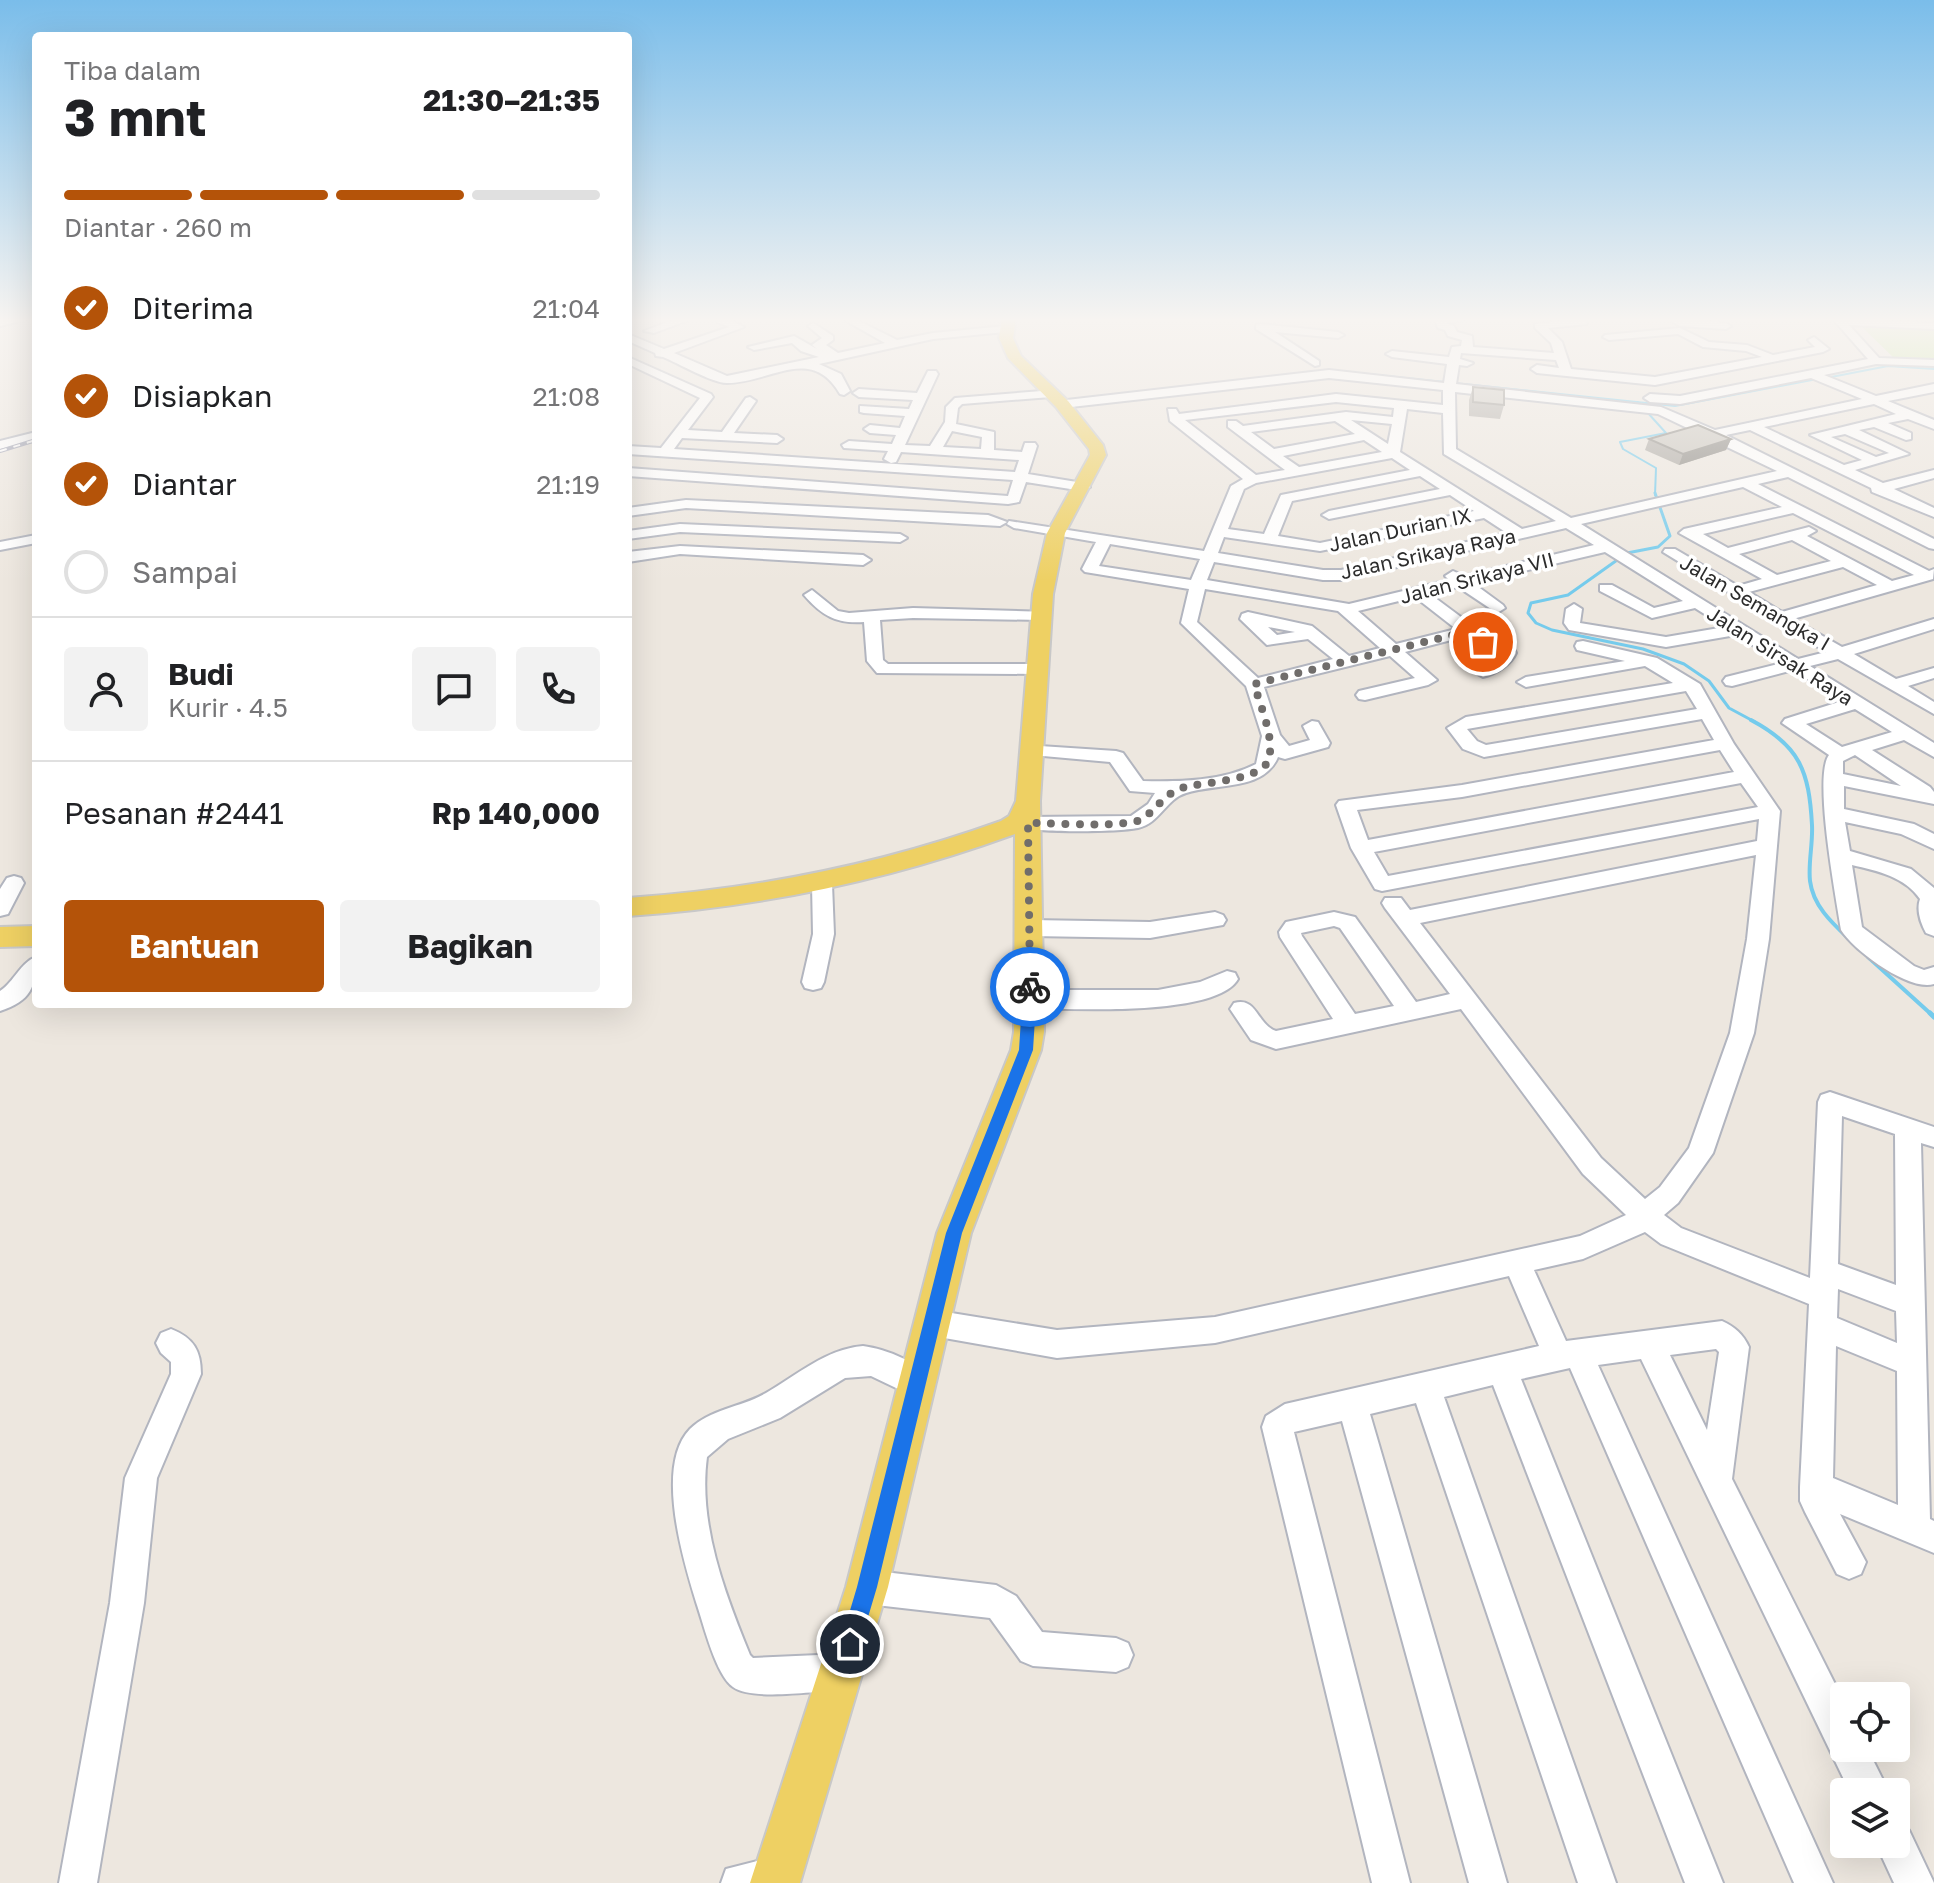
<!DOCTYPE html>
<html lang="id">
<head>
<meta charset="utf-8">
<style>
	:root { --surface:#fff; --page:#f2f2f2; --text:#202124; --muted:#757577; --line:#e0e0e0; --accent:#b45309 }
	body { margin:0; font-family:"Golos Text",sans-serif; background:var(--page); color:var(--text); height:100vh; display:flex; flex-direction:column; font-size:30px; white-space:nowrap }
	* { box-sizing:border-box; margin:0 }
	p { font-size:26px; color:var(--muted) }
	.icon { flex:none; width:44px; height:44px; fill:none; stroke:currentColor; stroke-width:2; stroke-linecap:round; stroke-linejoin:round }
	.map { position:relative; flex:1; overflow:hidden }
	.details { position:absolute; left:32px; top:32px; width:600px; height:976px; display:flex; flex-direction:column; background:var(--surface); border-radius:8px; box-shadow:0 8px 32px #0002 }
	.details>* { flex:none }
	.tools { position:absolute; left:1830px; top:1682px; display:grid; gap:16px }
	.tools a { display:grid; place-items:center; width:80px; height:80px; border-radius:8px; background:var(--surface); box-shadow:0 8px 32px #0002; font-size:40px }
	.pin { position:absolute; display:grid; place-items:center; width:68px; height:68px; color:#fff; margin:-34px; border:4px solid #fff; border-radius:50%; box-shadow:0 2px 8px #0007 }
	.courier { position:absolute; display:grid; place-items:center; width:80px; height:80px; margin:-40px; border:6px solid #1a73e8; border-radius:50%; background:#fff; color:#222; box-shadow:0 2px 10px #0007 }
	.headline em { font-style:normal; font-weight:700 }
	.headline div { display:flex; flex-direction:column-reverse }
	.headline { display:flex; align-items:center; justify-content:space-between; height:136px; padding:0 32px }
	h1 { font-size:52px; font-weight:700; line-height:60px }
	.bar { display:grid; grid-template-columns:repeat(4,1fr); gap:12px 8px; align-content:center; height:96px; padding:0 32px }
	.bar i { height:10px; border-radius:6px; background:var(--line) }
	.bar .on { background:var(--accent) }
	.bar p { grid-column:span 4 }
	.line { display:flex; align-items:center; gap:20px; padding:0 32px; border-top:2px solid var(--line) }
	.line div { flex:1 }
	.round { display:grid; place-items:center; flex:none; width:84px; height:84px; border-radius:8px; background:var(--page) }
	ol { padding:0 32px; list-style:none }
	li { display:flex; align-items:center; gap:24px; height:88px }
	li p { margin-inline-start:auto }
	li .icon { padding:8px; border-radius:50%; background:var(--accent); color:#fff; stroke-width:4 }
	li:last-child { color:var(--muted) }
	li i { width:44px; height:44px; border:4px solid var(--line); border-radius:50% }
	.primary-button { display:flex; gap:16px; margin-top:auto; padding:16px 32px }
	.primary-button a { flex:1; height:92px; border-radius:8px; background:var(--accent); color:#fff; font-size:32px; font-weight:700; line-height:92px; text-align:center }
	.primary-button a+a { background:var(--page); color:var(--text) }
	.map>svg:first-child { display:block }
</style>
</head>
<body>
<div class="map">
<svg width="1934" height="1883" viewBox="0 0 1934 1883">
	<rect width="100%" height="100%" fill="#ede7df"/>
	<path fill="#c6e999" d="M1860 325 1934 328V362L1895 359Z"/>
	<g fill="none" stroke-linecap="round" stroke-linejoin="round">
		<path stroke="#75cbec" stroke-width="2" d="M1358 373 1675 406 1817 379
			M1826 378 1888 366 1934 369
			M1160 389 1329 370
			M1638 402 1666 433 1620 442 1623 449 1656 468 1655 495"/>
		<path stroke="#75cbec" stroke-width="3" d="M1655 493 1670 536 1658 547 1627 553 1568 595 1531 603 1528 613 1536 623 1552 630 1643 649 1684 664 1709 681 1729 708 1755 722"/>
		<path stroke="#75cbec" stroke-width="4" d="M1751 720C1800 746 1809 771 1812 825 1813 844 1808 863 1810 881 1813 905 1831 922 1847 937
			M1868 957 1932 1015"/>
		<path stroke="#75cbec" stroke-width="5" d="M1930 1013 1934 1017"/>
		<g stroke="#b2b5bf" stroke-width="4">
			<path id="minor" d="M33 318 0 326V320Z
				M678 318H694L654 333 644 331Z
				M717 318H726L744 327 674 353 727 376 819 357 801 351 792 343 754 350 748 347 794 336 817 349 812 345 822 338 808 326 813 323 833 336V340L826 345 838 353 885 343 841 318H853L897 340 933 333 1005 326 1010 329 1005 332 933 339 819 364 841 374 850 391 844 395 840 394C811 344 770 383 727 383 712 383 678 363 663 357L656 356 655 353 628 341V334L664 349 729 327 717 322Z
				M1435 318H1475L1446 323 1454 326 1457 332 1472 336 1473 347 1554 353 1551 343 1535 328V324L1585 318 1587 324 1548 328 1562 342 1571 369 1655 377 1762 357 1746 351 1703 347 1678 334 1609 340 1603 337 1605 335 1680 328 1709 342 1747 345 1773 355 1815 347 1808 340 1814 337 1829 349 1823 352 1655 385 1537 373 1531 369 1537 365 1559 368 1556 360 1461 353 1460 359 1473 363 1467 366 1459 365 1456 384 1661 407 1715 430 1862 399 1811 378 1680 404 1650 402 1644 398 1650 394 1680 396 1868 359 1832 318 1934 323V329L1849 325 1879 358 1934 360V366L1876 364 1824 375 1876 396 1934 384V392L1888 401 1934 420V429L1908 419 1888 423 1911 433V439L1906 440 1874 427 1859 430 1909 454 1855 470 1883 483 1934 470V478L1894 489 1934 508V517L1872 492 1871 488 1750 430 1726 435 1934 539V549L1929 548 1788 477 1758 484 1929 571 1934 569 1933 579 1793 619 1842 647 1934 619V629L1854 654 1896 679 1934 668V678L1908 686 1934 702V714L1838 659 1810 666 1934 743V757L1904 740 1872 750 1930 787 1934 792V804L1844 786V809L1914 824 1934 834V849L1901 834 1845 822 1850 851 1911 869 1934 888V936L1926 933C1921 924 1916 910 1920 899 1905 877 1878 871 1852 865L1862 927 1914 966 1924 970 1934 967V984C1910 992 1854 951 1841 930 1836 898 1813 776 1829 755L1782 723 1785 719 1842 701 1793 670 1732 686 1726 685 1723 681 1726 677 1782 663 1736 635 1666 647 1569 630 1564 623 1566 609 1574 604 1582 609 1580 623 1666 637 1725 627 1695 608 1652 618 1600 591V585H1612L1654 608 1683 601 1605 552 1473 583 1503 605 1505 608 1497 613 1458 587 1430 594 1473 626V632L1514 649 1516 653C1511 665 1495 674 1483 677L1474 672 1499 655 1459 638 1405 652 1437 680 1428 685 1365 700 1359 699 1356 695 1359 691 1415 678 1390 656 1264 687 1280 735 1289 746 1310 740 1303 726 1312 721 1318 722 1330 743 1328 747 1285 759 1278 757C1264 791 1217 783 1186 793 1166 799 1159 824 1138 828 1116 832 1041 833 1021 827L1018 823 1021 819 1028 817 1131 816 1148 804 1155 793 1130 791 1110 762 1032 755 1023 749 1025 745 1116 751 1123 753 1143 781C1180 782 1223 781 1256 764L1262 736 1246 686 1181 623 1189 589 1085 572 1082 569 1096 542 1014 528 1007 524 1009 521 1204 551 1231 486 1243 479 1170 421 1168 409H1176L1179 414 1336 394 1443 405V390L1329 378 1062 408 1056 404 1058 401 1329 370 1444 383 1447 364 1392 357 1386 354 1392 351 1449 357 1452 347 1461 346 1462 340 1448 336 1445 330 1438 328ZM1455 392 1658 414 1777 471 1571 518 1456 449ZM1336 402 1394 408 1393 417 1346 412 1243 426 1236 421H1228V427L1285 470 1256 475 1185 420ZM1874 404 1896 414 1810 435 1862 460 1844 465 1764 427ZM1407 409 1443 413 1444 454 1556 521 1522 529 1400 452ZM1351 420 1392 424 1388 444ZM1335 421 1355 434 1274 449 1251 432ZM1845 434 1889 453 1876 457 1831 437ZM1364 440 1382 452 1299 467 1283 456ZM1392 458 1410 470 1281 495 1264 534 1228 529 1244 489 1256 483ZM1420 476 1440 489 1329 511 1322 515 1329 519 1450 495 1474 511 1320 543 1278 536 1292 501ZM1743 487 1782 507 1684 529 1679 533 1762 579 1738 586 1675 549H1665L1663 552 1826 652 1798 659 1581 524ZM1793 513 1914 575 1892 581 1807 536 1816 531 1809 527 1728 548 1703 534ZM1484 518 1507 533 1341 570H1323L1218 553 1224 537 1320 551ZM1566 528 1594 545 1464 576 1453 571 1445 576 1449 580 1349 604 1207 580 1214 562 1323 580H1341ZM1792 540 1831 561 1777 575 1739 554ZM1110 544 1200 559 1191 580 1099 566ZM1843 567 1877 585 1782 612 1749 592ZM1205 589 1338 611 1380 648 1349 656 1312 626 1248 612 1242 614 1240 619 1267 645 1308 639 1333 659 1258 678 1197 622ZM1415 597 1456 629 1396 644 1358 611ZM1268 627 1295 632 1277 635ZM1855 709 1892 732 1842 747 1806 724ZM1855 755 1901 786 1843 774V761Z
				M1680 318 1726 323 1731 326 1726 329 1680 326 1668 319Z
				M1260 324 1338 332 1344 335 1338 338 1275 332 1319 361V365L1315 366 1256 329V325Z
				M628 357 711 394 713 397 688 430 722 432 746 398 750 397 756 401 734 433 777 435 783 439 777 443 682 438 674 449 1015 472 1019 460 901 452 896 462 891 463 884 459 888 451 844 448 842 445 849 441 892 444 896 435 870 433 864 429 870 425 900 428 905 416 864 413 860 412V406L909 409 913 400 859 397 853 393 859 389 917 393 928 371H936L938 374 905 445 930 446 945 422 946 407 955 398 1055 390V396L1051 397 962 404 958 408 956 424 994 432V450L1022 452 1025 443H1035L1037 446 1028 474 1083 483 1090 487 1083 491 1026 482 1019 502 1008 504 628 476V468L1008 496 1013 480 628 454V446L661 448 700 398 628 364ZM952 431 982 437 981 449 943 447Z
				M36 432V440L0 449V441Z
				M686 500 988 515 1007 522 1000 526 686 508 628 516V508Z
				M680 524 900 534 907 538 900 542 680 532 628 539V531Z
				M36 535V543L0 550V542Z
				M680 546 863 555 871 560 863 565 680 554 628 562V552Z
				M812 590 838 611 849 613 913 608 1048 612 1050 615 1042 620 913 618 880 620 883 660 888 664H1038L1047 669 1038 674 877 673 867 661 864 622C837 624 822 616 804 595Z
				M1583 641 1657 658 1700 684 1734 744 1780 811 1769 939 1754 1033 1713 1153 1678 1203 1664 1215 1681 1228 1810 1278 1818 1102 1821 1095 1830 1092 1934 1127V1147L1921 1143 1930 1519 1934 1521V1553L1840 1514 1866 1562 1861 1574 1849 1579 1837 1574 1805 1512 1800 1501V1487L1809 1304 1661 1244 1645 1232 1583 1259 1534 1270 1566 1341 1722 1321C1735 1327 1743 1334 1749 1347L1732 1479 1844 1702V1748H1867L1889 1792H1850L1641 1359 1598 1365 1833 1883H1794L1570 1368 1521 1379 1723 1883H1685L1493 1385 1444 1397 1616 1883H1578L1416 1403 1370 1414 1507 1883H1469L1342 1421 1294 1432 1410 1883H1372L1262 1427 1266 1416 1285 1404 1539 1346 1509 1276 1215 1343 1057 1358 933 1336 923 1332 919 1323 923 1314 933 1310 1057 1330 1215 1317 1580 1236 1626 1215 1583 1174 1461 1009 1276 1049 1251 1040 1230 1009 1234 1003C1257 996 1257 1025 1276 1031L1333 1019 1280 937 1279 932 1286 922 1334 912 1355 917 1416 1002 1450 994 1385 908 1382 903 1385 898H1401L1410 910 1757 841 1759 819 1382 891 1375 889 1351 848 1336 805 1339 801 1462 785 1714 740 1702 719 1484 757 1463 749 1447 728 1466 717 1673 683 1645 666 1526 687 1517 682 1526 677 1625 661 1577 650 1575 646 1577 642ZM1686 691 1697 709 1486 745 1477 741 1467 729ZM1720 750 1734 772 1368 840 1357 810 1462 797ZM1741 783 1758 807 1388 876 1374 852ZM1756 855 1747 939 1730 1033 1689 1148 1660 1187 1645 1199 1601 1158 1420 923ZM1334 926 1340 928 1394 1006 1355 1014 1302 936 1301 933ZM1842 1116 1895 1134 1896 1285 1838 1264ZM1838 1289 1896 1311 1897 1343 1837 1318ZM1836 1346 1897 1371 1898 1505 1833 1478ZM1716 1349 1719 1352 1707 1430 1670 1355Z
				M14 876 21 878 24 883 8 914 0 916V889L7 878Z
				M822 877 829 879 832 884 834 934 824 982 821 988 813 990 805 988 802 982 813 934 812 884 815 879Z
				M1215 912 1223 915 1226 920 1223 925 1150 938 1031 936 1023 933 1020 928 1023 923 1031 920 1150 922Z
				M36 957C36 987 31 1001 0 1011V991C14 982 21 962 36 957Z
				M1227 971 1235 973 1238 979C1217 1017 1070 1009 1030 1008L1022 1005 1018 999 1022 993 1030 990H1158L1200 982Z
				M171 1329C194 1338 201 1351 201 1374L157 1478 144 1603 97 1883H59L110 1603 125 1478 171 1374V1362L161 1353 156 1343 161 1333Z
				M863 1346C886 1349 923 1363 932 1384L928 1394 917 1398 871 1376 845 1378 780 1418 728 1439 707 1457C698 1524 725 1594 750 1655L753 1658 841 1654 853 1660 859 1672 853 1684 841 1690C816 1691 752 1701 733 1687 716 1675 704 1626 697 1605 684 1563 654 1466 690 1429 710 1409 742 1407 766 1393 797 1375 826 1349 863 1346Z
				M867 1570 996 1585 1016 1596 1042 1632 1116 1638 1128 1643 1133 1655 1128 1667 1116 1672 1033 1666 1021 1661 990 1618 867 1604 855 1599 850 1587 855 1575Z
				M1896 1825 1909 1830 1934 1883H1894L1876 1844H1896Z
				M777 1856 791 1861 796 1875 793 1883H721L726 1869Z"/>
		</g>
		<g stroke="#c8c8c8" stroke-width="4">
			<path id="major" d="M1002 318H1016L1013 338 1021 356 1068 401 1103 445 1106 455 1065 533 1053 594 1040 801 1044 1032 1041 1050 971 1233 888 1587 800 1883H750L846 1587 937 1233 1011 1050 1014 1032 1015 834C889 880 762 907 628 916V898C757 889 879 865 1001 821L1009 816 1016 801 1033 594 1047 533 1090 455 1089 449 1056 407 1008 358 999 338Z
				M36 926V946L0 947V927Z"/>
		</g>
		<use href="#minor" fill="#fff" fill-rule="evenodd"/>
		<use href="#major" fill="#eed063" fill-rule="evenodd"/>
		<g stroke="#a1a4b6" stroke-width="4">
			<path id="rail" d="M0 451 36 440"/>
		</g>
		<use href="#rail" stroke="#fff" stroke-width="2" stroke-dasharray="7" stroke-linecap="butt"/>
	</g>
	<path fill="#ada9a3" d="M1473 387 1504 405 1500 419 1469 416V400Z
		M1649 439H1731L1726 450 1679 465 1645 450Z"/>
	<path fill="#8d8a84" d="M1731 439 1726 450 1679 465 1683 454Z"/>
	<path fill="#c9c5bd" stroke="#8d8a84" stroke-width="2" d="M1473 387 1504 390V405L1473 402Z
		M1698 425 1731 439 1683 454 1649 439Z"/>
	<linearGradient id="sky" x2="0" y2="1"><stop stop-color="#7abdea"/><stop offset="0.55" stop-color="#f7f4f1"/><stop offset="1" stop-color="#f7f4f1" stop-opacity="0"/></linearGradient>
	<rect width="1934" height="582" fill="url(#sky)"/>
	<path fill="#1a73e8" d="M1030 982 1037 987 1033 1050 962 1233 877 1587 860 1644 857 1651 850 1654 843 1651 840 1644 857 1587 946 1233 1019 1050 1023 987Z"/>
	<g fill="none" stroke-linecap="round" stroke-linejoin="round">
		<path stroke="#706d6b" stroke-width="8" stroke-dasharray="0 14.4" d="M1030 987 1028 823C1062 823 1099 827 1133 822 1151 820 1161 794 1182 788 1201 782 1260 781 1268 761 1276 741 1260 705 1254 684L1461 633 1483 642"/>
	</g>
	<g text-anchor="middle" stroke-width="7" stroke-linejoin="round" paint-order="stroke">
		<g font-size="20" fill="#2c2c2c" stroke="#fff">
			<text transform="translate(1400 530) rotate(-12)" y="7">Jalan Durian IX</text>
			<text transform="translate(1428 554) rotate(-12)" y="7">Jalan Srikaya Raya</text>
			<text transform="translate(1477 578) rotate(-14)" y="7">Jalan Srikaya VII</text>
			<text transform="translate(1755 603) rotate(30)" y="7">Jalan Semangka I</text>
			<text transform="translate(1780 656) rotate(32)" y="7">Jalan Sirsak Raya</text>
		</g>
	</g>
</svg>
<div class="tools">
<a><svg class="icon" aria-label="locate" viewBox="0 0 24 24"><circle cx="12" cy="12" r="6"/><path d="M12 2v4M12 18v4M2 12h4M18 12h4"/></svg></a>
<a><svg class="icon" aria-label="layers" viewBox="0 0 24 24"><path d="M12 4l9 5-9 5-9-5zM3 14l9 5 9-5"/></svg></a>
</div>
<div class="pin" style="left:1483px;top:642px;background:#ea580c"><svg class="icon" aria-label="bag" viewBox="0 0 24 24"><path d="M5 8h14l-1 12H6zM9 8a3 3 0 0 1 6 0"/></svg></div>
<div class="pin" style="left:850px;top:1644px;background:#1f2937"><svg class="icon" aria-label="home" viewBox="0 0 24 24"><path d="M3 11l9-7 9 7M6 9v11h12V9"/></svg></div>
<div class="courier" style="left:1030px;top:987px"><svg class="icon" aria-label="bike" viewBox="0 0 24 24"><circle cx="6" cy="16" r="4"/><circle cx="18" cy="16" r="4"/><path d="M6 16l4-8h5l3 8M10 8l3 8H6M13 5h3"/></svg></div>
<section class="details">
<div class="headline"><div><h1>3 mnt</h1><p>Tiba dalam</p></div><em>21:30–21:35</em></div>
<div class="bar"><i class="on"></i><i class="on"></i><i class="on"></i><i></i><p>Diantar · 260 m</p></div>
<ol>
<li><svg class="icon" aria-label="check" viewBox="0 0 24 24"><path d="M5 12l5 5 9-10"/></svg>Diterima<p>21:04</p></li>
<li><svg class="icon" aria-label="check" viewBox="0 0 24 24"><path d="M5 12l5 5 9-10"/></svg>Disiapkan<p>21:08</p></li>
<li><svg class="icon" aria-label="check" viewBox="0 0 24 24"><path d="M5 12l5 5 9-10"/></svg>Diantar<p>21:19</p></li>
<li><i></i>Sampai</li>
</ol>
<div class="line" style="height:144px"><a class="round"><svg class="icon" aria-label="person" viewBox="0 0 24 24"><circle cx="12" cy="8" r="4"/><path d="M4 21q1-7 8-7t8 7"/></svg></a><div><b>Budi</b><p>Kurir · 4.5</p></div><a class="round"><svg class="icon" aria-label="chat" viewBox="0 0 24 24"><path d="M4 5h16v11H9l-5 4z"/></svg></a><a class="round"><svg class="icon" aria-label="phone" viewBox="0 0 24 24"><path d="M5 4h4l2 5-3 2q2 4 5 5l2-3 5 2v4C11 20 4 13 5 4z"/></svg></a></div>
<div class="line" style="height:104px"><div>Pesanan #2441</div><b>Rp 140,000</b></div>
<div class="primary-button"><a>Bantuan</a><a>Bagikan</a></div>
</section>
</div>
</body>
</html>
